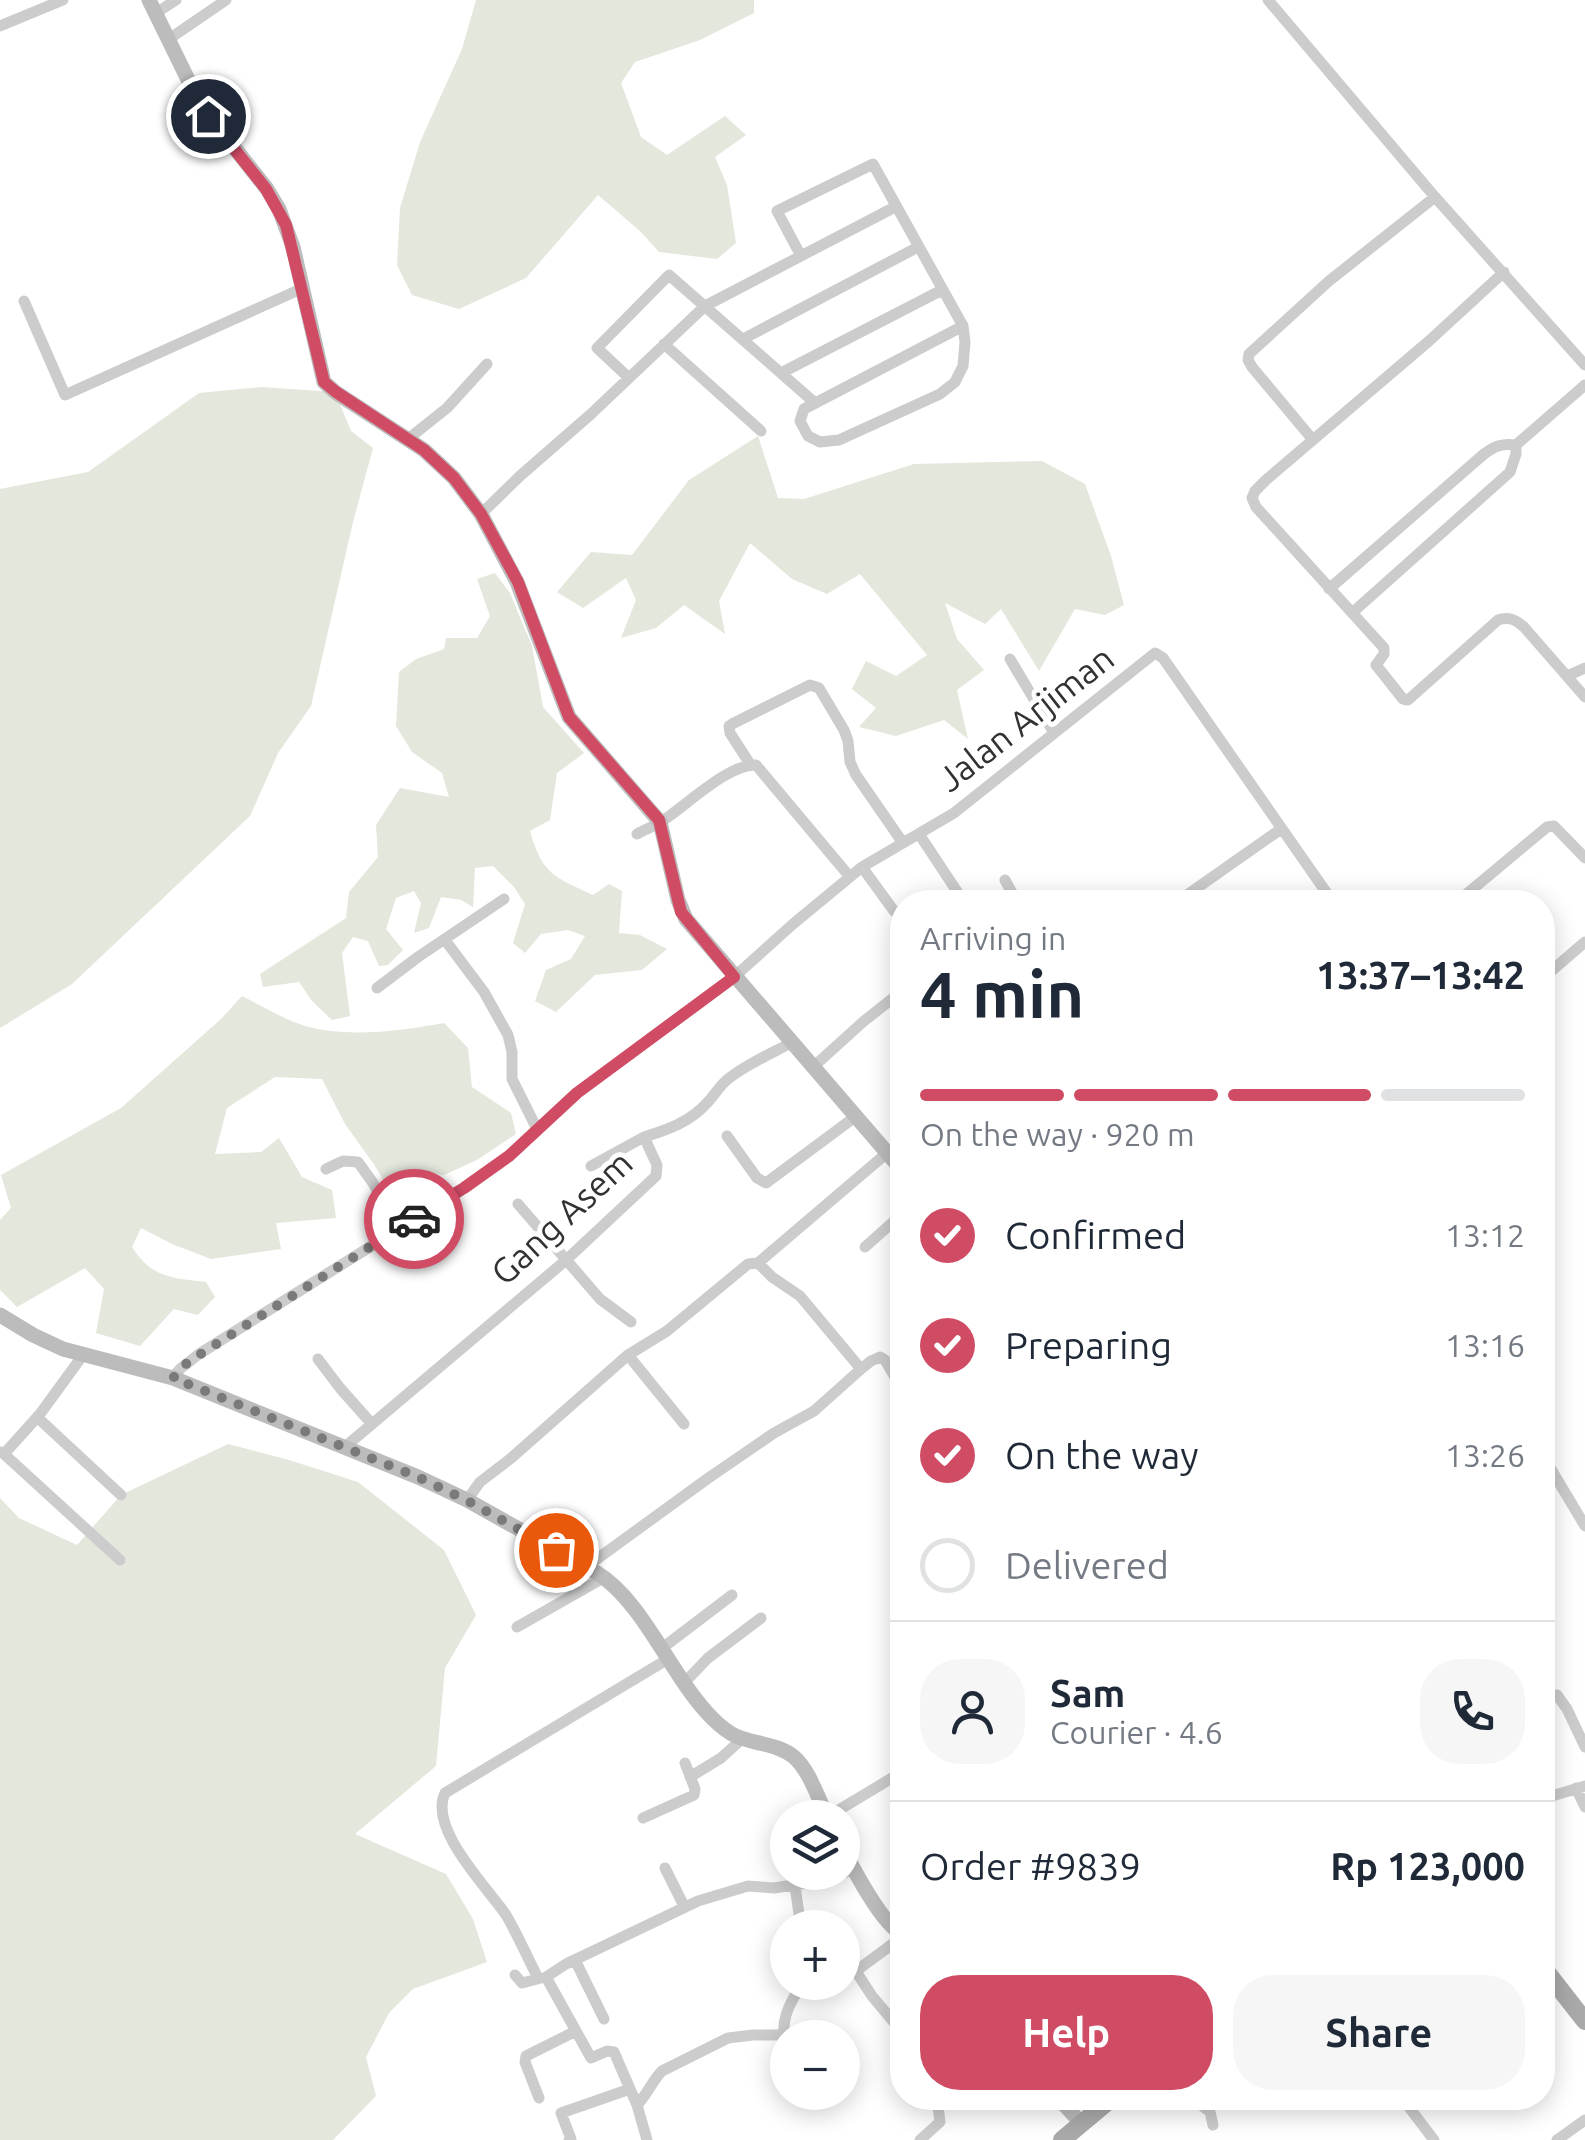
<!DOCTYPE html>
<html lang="en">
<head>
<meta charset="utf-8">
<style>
	:root { --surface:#fff; --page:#f6f6f7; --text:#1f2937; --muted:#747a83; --line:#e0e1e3; --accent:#d04c65 }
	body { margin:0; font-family:Ubuntu,sans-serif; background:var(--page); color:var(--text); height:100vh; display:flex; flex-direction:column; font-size:38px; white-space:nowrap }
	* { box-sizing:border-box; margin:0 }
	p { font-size:32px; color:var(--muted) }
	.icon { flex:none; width:55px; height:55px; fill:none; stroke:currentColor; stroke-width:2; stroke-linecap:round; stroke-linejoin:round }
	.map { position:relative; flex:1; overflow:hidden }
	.sheet { position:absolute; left:890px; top:890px; width:665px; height:1220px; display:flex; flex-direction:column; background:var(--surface); border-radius:40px; box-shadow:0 5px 25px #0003 }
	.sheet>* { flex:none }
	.tools { position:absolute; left:770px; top:1800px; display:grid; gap:20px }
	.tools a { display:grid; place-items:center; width:90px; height:90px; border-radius:50%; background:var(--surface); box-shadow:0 5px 25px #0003; font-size:50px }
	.pin { position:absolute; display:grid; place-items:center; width:85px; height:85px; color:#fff; margin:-42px; border:5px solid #fff; border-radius:50%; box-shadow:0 2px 10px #0007 }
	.courier { position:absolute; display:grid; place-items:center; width:100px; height:100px; margin:-50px; border:8px solid #d04c65; border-radius:50%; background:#fff; color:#222; box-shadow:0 2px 12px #0007 }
	.summary em { font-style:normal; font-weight:600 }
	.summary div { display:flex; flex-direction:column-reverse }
	.summary { display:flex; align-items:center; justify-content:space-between; height:170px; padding:0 30px }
	h1 { font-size:65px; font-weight:600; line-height:75px }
	.bar { display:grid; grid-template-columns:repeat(4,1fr); gap:15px 10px; align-content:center; height:120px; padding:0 30px }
	.bar i { height:12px; border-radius:8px; background:var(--line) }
	.bar .on { background:var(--accent) }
	.bar p { grid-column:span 4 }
	.line { display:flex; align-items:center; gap:25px; padding:0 30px; border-top:2px solid var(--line) }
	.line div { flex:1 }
	.round { display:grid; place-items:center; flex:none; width:105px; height:105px; border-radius:40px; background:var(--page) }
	ol { padding:0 30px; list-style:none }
	li { display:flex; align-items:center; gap:30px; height:110px }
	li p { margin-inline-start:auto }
	li .icon { padding:10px; border-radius:50%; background:var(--accent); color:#fff; stroke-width:4 }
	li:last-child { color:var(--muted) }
	li i { width:55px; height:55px; border:5px solid var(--line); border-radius:50% }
	.button { display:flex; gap:20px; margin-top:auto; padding:20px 30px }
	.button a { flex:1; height:115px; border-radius:40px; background:var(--accent); color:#fff; font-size:40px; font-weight:600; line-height:115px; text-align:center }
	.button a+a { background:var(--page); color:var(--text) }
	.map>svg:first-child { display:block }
</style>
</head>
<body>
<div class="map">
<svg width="1585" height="2140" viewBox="0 0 1585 2140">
	<rect width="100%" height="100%" fill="#fff"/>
	<path fill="#e3e7dc" d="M476 0H754V13L700 40 635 62 621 83 641 137 667 155 725 116 746 135 715 157 727 185 736 243 717 259 659 252 640 231 598 195 526 278 459 309 412 295 397 265 400 208 420 142 462 49Z
		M261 387 335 392 351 431 373 448 353 522 311 706 278 753 250 816 72 984 0 1028V489L88 472 199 393Z
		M758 436 778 498 804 499 914 464 1042 461 1085 484 1111 556 1124 605 1105 615 1075 609 1039 671 1001 609 985 624 945 603 957 639 984 670 957 690 968 739 944 720 896 736 859 727 876 708 852 689 866 661 896 676 927 655 860 574 827 594 792 579 750 543 719 601 725 634 684 605 656 628 621 638 636 600 626 578 583 608 557 592 591 552 632 555 689 480Z
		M495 573 510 593 532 646 543 707 584 753 557 773 550 820 530 831C542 874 554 877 593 895L609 884 622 891 619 933 640 935 667 949 642 970 595 975 556 1012 535 1001 546 970 571 959 585 936 568 930 541 934 525 953 513 943 525 904 514 887 493 866 475 868 473 907 461 900 441 897 429 928 414 933 421 903 414 891 396 898 386 929 403 950 388 965 379 966 368 941 353 937 342 953 350 1016 332 1020 312 1001 299 982 263 987 260 974 346 918 349 892 378 857 376 825 400 788 449 797 442 773 412 752 396 726 399 672 416 659 444 649 446 638H477L490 616 477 579Z
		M242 996C262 1006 283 1019 305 1026 346 1038 402 1031 444 1023L468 1048 472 1087 511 1113 516 1134 477 1160 444 1175 419 1171 424 1199 397 1202 373 1163 345 1124 322 1079 275 1077 227 1108 215 1154 261 1152 279 1138 302 1177 332 1190 336 1218 276 1223 281 1249 211 1259 172 1244 141 1228 132 1247C152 1278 171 1278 206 1282L215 1297 198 1315 174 1309 140 1346 96 1333 104 1289 85 1268 17 1307 0 1290V1220L11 1208 1 1175 121 1108 221 1019Z
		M228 1444 289 1460 358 1482 444 1550 476 1615 445 1668 436 1766 355 1834 446 1874 473 1919 487 1962 413 1989 389 2013 366 2057 376 2096 333 2140H0V1498L19 1518 77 1545 121 1495Z"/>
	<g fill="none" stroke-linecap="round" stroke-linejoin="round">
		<path stroke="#ccc" stroke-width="11" d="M1268 0 1435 197 1585 365
			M156 13 176 0
			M0 26 63 0
			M169 39 226 0
			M801 256 777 211 873 164 963 326 965 342 963 366 955 382 940 394 839 440 820 442 808 436 800 421 804 409 963 326
			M1504 272 1429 341 1266 480 1255 491 1252 498 1256 507 1384 648V654L1376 665 1403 699 1408 700 1498 620C1509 616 1516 620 1524 627L1585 697
			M24 301 65 395 303 288
			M743 339 918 247
			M664 344 761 431
			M781 373 942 290
			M629 378 597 348 669 275 815 403
			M408 439 447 408 487 364
			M1313 440 1252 367 1248 360 1249 354 1329 281 1435 197
			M481 514 520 476 591 414 705 306 895 207
			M1329 589 1484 454C1495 446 1502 443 1516 445L1585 385
			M1352 613 1510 472 1516 454V445
			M1010 659 1054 733
			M1567 676 1585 668
			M750 764 730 733 729 726 732 724 810 685 819 688 844 730 848 741 850 762 856 775 903 843
			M637 834C644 830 652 827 659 823 684 808 727 764 756 765L850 877
			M919 834 964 902
			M862 867 894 911
			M1005 880 1017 902
			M1177 902 1281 829
			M1457 902 1547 827 1554 826 1585 858
			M445 940 484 992 508 1035 512 1052V1079L537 1129
			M1542 979 1585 942
			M377 988 418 957 504 899
			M812 1068 864 1021 902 991
			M727 1136 757 1178 766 1183 855 1117
			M591 1166 644 1137
			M326 1169 343 1161 358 1162 373 1183 398 1228
			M518 1204 600 1299 631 1322
			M865 1247 902 1214
			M758 1263 887 1153
			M628 1355 684 1424
			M318 1359 340 1388 371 1423
			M861 1369 871 1361 880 1357 885 1360 900 1386 902 1384
			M173 1378 180 1369 199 1354 464 1188 509 1156 577 1093 734 977 793 924 862 867 954 813 1155 653 1163 658 1333 902
			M37 1417 121 1495
			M346 1446 565 1261 656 1176 657 1165 644 1137C667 1130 690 1122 707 1103 715 1095 719 1086 728 1079 747 1064 770 1054 791 1043
			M1 1452 4 1454 40 1414 83 1355
			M4 1454 120 1560
			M1542 1454 1585 1526
			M467 1500 480 1482 510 1459 628 1355 667 1331 748 1264 758 1263 772 1277 800 1296 861 1369 814 1411 774 1433 707 1479 586 1567
			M517 1627 605 1577
			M661 1649 732 1595
			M684 1683 708 1658 761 1618
			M1557 1695 1567 1709 1585 1747
			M690 1777 721 1758 743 1738
			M1576 1788 1585 1807
			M1542 1799 1585 1786
			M827 1817 902 1772
			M643 1818 694 1795 695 1789 685 1763
			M665 1868 684 1906
			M795 1886 801 1928
			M902 1937 860 1968 857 1973 872 1996 902 2032
			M575 1960 604 2019
			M515 1975 522 1983 541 1978
			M538 1978C527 1957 518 1935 506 1915 488 1888 428 1829 445 1793L668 1659
			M788 2051C777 2024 789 2004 803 1982
			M539 2098 525 2062 526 2056 576 2031
			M1192 2098 1210 2112 1213 2125
			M1402 2098 1434 2140
			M637 2105C647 2095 652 2081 662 2071L728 2038 753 2035H782
			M569 2140 571 2139 561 2113 630 2089
			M647 2140 637 2105 614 2052 607 2051 591 2058 546 1977 566 1964 698 1901 748 1886 774 1888 826 1880 854 1869
			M920 2140 940 2122 937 2098
			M1557 2140 1585 2120"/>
		<path stroke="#bcbcbc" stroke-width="15" d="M149 0 200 104 267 189 279 209 293 247 324 382 335 392 424 450 454 478 481 514 517 582 569 717 660 822 678 900 686 919 902 1170
			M0 1315 33 1335 63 1349 173 1378 418 1477 467 1500 597 1573C644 1602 671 1677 712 1718 719 1725 727 1732 736 1736 754 1744 779 1744 794 1757 810 1771 818 1799 828 1818
			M842 1847C854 1870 881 1923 902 1934
			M1058 2098 1082 2124"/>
		<path stroke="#aaa" stroke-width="18" d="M1542 1966 1585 2021
			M1062 2140 1112 2098"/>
	</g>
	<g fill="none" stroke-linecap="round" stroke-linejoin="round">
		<path stroke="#7a7a7a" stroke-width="10" stroke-dasharray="0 18" d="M414 1219 188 1362 173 1378 418 1477 466 1500 556 1550"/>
		<path stroke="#d04c65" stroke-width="12" d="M208 116 266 189 286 225 324 382 336 392 424 450 454 478 481 514 518 582 569 717 659 820 681 912 734 977 577 1093 509 1156 464 1188 414 1219"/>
	</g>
	<g text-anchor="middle" stroke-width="10" stroke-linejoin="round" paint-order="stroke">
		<g font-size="35" fill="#323232" stroke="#fff">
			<text transform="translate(1026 719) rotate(-38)" y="12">Jalan Arjiman</text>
			<text transform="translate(562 1218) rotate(-43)" y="12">Gang Asem</text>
		</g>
	</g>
</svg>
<div class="tools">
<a><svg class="icon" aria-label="layers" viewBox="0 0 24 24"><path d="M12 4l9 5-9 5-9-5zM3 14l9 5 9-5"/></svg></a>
<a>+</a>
<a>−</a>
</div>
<div class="pin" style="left:556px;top:1550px;background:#ea580c"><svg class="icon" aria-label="bag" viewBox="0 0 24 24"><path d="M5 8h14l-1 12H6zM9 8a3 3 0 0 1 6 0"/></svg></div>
<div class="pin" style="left:208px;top:116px;background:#1f2937"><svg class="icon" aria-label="home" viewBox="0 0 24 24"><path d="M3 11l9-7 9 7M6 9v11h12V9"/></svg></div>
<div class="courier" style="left:414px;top:1219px"><svg class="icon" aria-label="car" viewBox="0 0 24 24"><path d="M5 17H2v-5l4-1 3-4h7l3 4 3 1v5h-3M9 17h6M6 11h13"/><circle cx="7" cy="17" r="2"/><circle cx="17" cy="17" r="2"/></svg></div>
<section class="sheet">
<div class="summary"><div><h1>4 min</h1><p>Arriving in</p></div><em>13:37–13:42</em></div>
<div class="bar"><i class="on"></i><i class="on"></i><i class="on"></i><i></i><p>On the way · 920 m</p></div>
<ol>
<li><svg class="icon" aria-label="check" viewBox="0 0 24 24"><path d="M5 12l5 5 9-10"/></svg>Confirmed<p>13:12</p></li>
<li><svg class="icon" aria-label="check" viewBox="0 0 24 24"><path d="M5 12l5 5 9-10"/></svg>Preparing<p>13:16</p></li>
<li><svg class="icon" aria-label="check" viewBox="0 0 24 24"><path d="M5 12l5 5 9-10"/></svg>On the way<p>13:26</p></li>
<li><i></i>Delivered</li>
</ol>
<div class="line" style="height:180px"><a class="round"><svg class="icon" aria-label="person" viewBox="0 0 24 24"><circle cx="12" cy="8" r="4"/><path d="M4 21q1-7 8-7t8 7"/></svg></a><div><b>Sam</b><p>Courier · 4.6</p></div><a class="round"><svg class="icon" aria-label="phone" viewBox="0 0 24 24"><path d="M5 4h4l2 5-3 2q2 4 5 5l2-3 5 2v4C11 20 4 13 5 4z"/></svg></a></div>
<div class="line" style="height:130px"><div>Order #9839</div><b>Rp 123,000</b></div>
<div class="button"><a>Help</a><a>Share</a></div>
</section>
</div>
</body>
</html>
